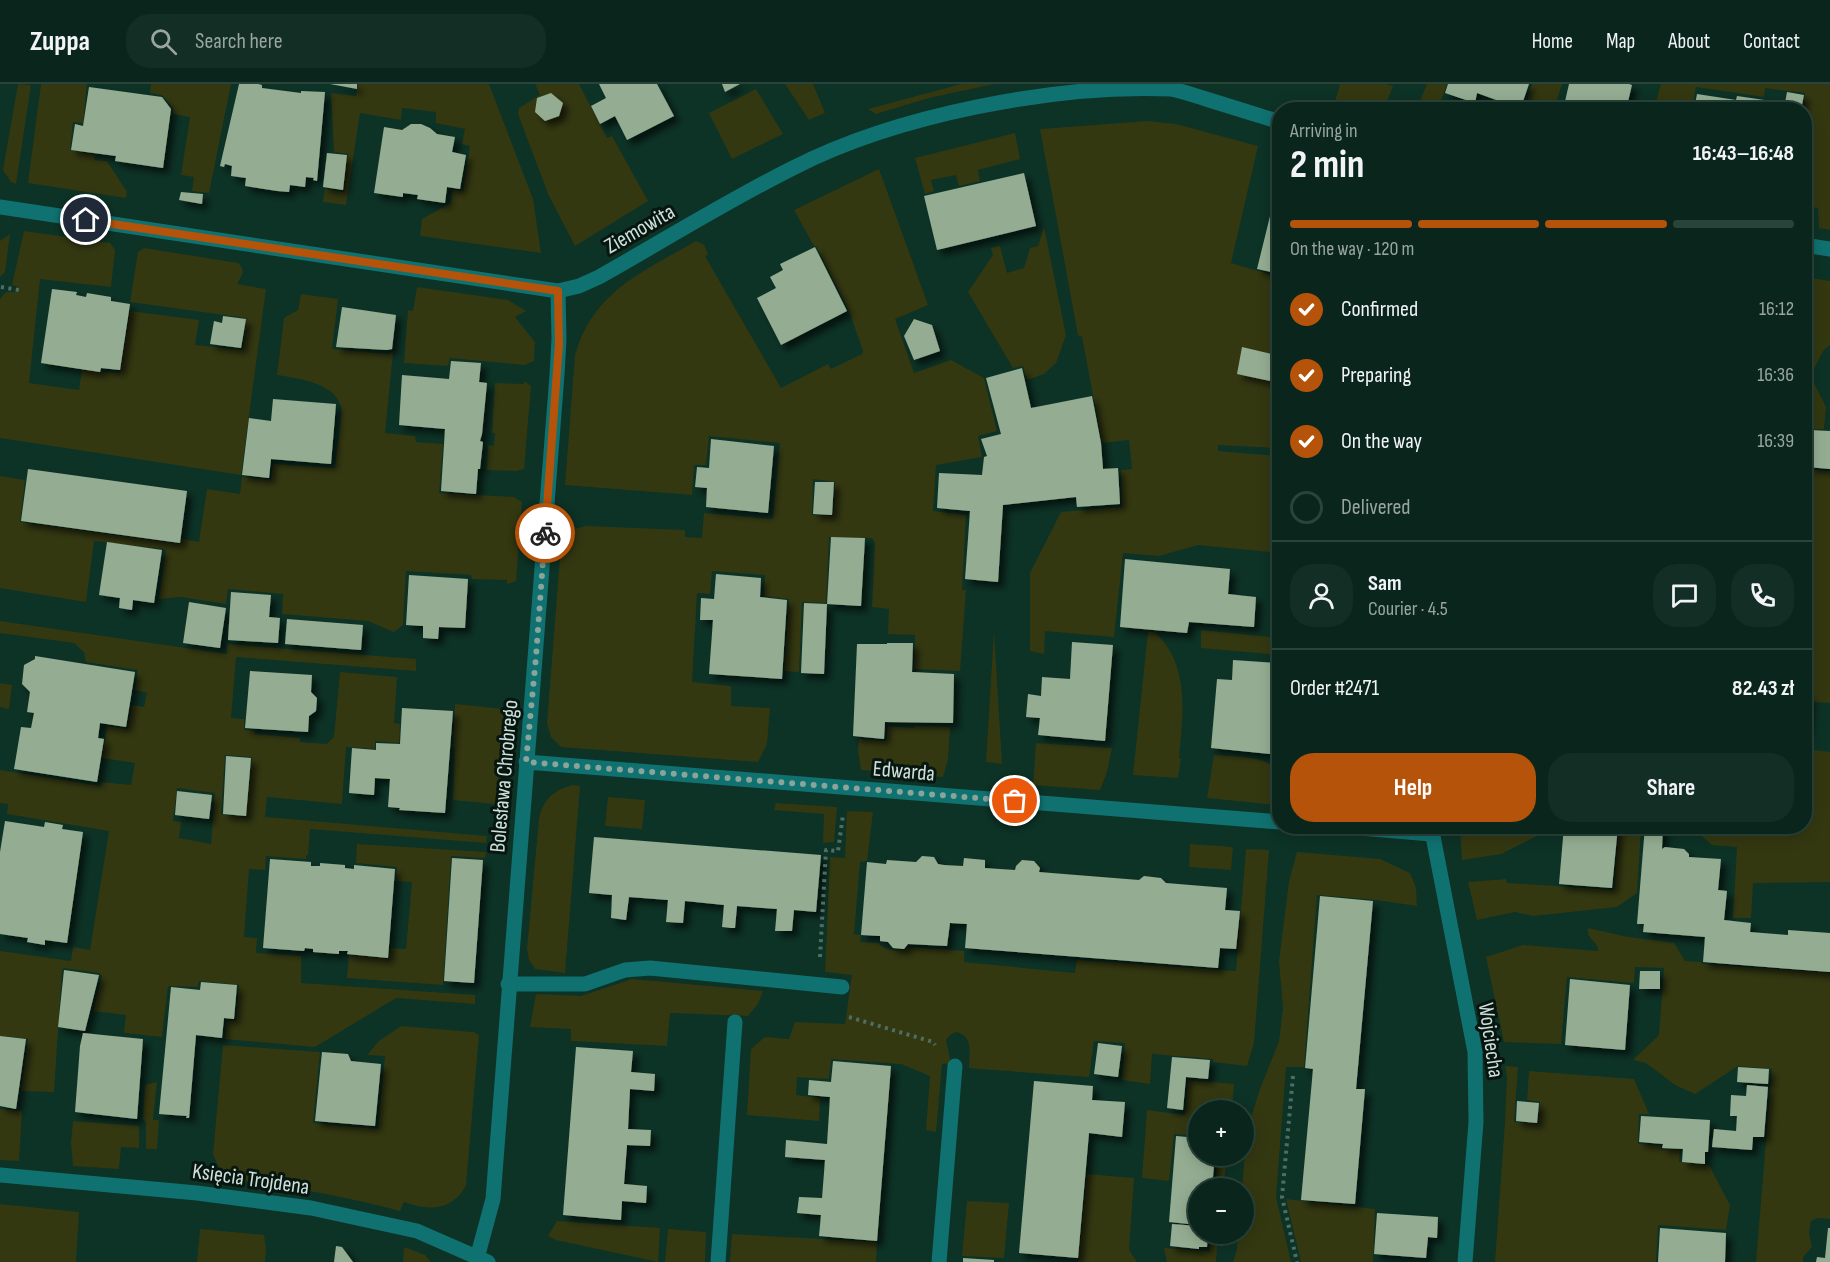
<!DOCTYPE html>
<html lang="en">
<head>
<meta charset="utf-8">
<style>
	:root { --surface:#0a261c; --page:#132e25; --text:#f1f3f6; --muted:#99a5a3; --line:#2a433b; --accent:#b45309 }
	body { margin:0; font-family:"Sofia Sans Condensed",sans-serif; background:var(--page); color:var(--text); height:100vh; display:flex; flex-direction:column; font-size:22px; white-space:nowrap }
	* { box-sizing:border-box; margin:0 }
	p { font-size:20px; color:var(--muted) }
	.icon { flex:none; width:33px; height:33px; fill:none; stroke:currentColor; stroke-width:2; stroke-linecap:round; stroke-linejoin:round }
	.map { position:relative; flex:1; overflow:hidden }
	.sheet { position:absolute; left:1272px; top:18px; width:540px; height:732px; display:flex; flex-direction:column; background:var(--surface); border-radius:24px; box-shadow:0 3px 15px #0003,0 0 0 2px var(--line) }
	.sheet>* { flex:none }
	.buttons { position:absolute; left:1188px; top:1016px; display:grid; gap:12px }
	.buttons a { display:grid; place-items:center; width:66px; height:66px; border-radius:50%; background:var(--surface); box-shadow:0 3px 15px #0003,0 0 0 2px var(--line); font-size:30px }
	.pin { position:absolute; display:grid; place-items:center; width:51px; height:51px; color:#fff; margin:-26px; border:3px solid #fff; border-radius:50%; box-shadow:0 2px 6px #0007 }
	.courier { position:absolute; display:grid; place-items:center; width:60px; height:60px; margin:-30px; border:4px solid #b45309; border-radius:50%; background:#fff; color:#222; box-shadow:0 2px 8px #0007 }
	.head em { font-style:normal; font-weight:700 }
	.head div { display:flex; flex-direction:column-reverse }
	.head { display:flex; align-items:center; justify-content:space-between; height:102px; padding:0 18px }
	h1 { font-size:39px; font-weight:700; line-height:45px }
	.bar { display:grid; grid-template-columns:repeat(4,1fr); gap:9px 6px; align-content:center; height:72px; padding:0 18px }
	.bar i { height:8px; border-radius:4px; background:var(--line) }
	.bar .current { background:var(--accent) }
	.bar p { grid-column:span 4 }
	.line { display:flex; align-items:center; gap:15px; padding:0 18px; border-top:2px solid var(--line) }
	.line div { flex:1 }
	.round { display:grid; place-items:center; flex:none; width:63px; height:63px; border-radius:24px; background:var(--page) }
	ol { padding:0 18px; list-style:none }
	li { display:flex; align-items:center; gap:18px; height:66px }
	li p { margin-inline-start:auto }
	li .icon { padding:6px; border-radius:50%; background:var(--accent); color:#fff; stroke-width:4 }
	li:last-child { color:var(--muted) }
	li i { width:33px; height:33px; border:3px solid var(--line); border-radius:50% }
	.button { display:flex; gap:12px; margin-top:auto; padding:12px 18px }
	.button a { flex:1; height:69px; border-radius:24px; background:var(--accent); color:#fff; font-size:24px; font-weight:700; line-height:69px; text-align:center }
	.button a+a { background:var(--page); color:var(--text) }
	header { display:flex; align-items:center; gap:36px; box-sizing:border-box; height:84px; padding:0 30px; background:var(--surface); border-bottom:2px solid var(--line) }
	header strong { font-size:28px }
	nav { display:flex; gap:33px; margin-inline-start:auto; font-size:21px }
	.search { width:420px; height:54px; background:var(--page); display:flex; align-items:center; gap:15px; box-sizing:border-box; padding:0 21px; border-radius:24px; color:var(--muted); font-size:22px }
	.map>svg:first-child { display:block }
</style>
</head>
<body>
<header>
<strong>Zuppa</strong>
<div class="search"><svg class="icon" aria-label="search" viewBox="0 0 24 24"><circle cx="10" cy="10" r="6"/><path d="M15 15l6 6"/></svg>Search here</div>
<nav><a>Home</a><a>Map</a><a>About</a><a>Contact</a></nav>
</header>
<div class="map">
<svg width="1830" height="1178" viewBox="0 0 1830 1178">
	<defs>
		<filter id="shadow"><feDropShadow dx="5.5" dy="5.5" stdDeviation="3" flood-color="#0009"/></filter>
	</defs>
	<rect width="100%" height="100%" fill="#0d3226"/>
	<path fill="#333811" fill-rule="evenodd" d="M18 0 31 1 16 100 11 98 3 86Z
		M41 0H87L83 39 73 38 70 66 95 71 94 76 107 77 127 108 126 114 28 99Z
		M151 0H231L209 109 192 107 194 93 181 91 190 33 173 30V24L162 11 150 9Z
		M358 0H489L533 115 541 169 420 152 422 135 451 119 452 106 463 107 470 62 462 60 465 45 436 39V28L402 24 401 36 360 29 346 121 323 118 325 105 344 108 348 70 334 68 331 9 356 12Z
		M535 0H579L607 54 612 52 648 117 575 162 548 110 518 30 519 24 540 11Z
		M785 0H813L825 29 809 36Z
		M961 0H994L929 14 876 30 868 25Z
		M1340 0H1387L1393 2 1384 25H1333Z
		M1427 0H1447L1438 25H1417Z
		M1532 0H1562L1554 25H1524Z
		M1661 0H1830V146L1819 144 1818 124 1805 122 1803 25 1805 9 1765 4 1764 13 1696 3 1692 25H1654Z
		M756 5 783 50 732 75 709 29Z
		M1148 37 1176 40 1258 62 1231 179 1279 193V364L1218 361V367L1279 372V469L1198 461 1159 472 1123 469 1114 553 1045 547 1044 570 1030 567V489L1061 428 1122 423 1121 386 1132 385 1129 356 1102 359 1082 253 1078 251 1040 45Z
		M1015 49 1020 75 978 86 980 97 959 102 956 91 931 96 934 107 925 110 915 74Z
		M879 85 928 221 895 235 914 289 951 276 984 294 997 347 978 352 982 373 936 381 933 427 966 431 962 506H966L960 587 914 585 915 551 888 550 889 525 872 523 875 459 872 454 829 453 826 519 802 518 799 588 784 587 789 515 764 512 765 491 712 487 710 510 697 509 692 598 731 602V622L770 624 767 660 758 678 561 663 551 653 547 639 562 448 586 442 685 446V453L702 454 704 429 773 435 780 359 709 352 706 381H694L692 411 565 401 575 271C593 207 643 188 696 157L704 161 708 170 705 172 781 304 828 280 831 285 862 270 863 267 849 227 816 162H814L794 126ZM813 395 835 398 833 432 812 431Z
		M1044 143 1066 251 1056 279 1044 290 1027 296 1023 282 1013 284 968 208 993 171 991 164 1000 162 1007 189 1024 184 1030 164 1038 162Z
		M24 147 110 159 115 166 111 203 40 195 29 299 79 306 82 286 120 289 130 227 199 236 195 261 243 266 246 234 130 218 138 168 144 164 238 179C247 187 241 192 237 200L266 205 241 391 0 354V215L6 208H18L19 203 12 201Z
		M10 150 5 188 0 193V157Z
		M1804 193 1830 197V261L1823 267 1813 287 1814 299 1826 323 1824 345H1808L1806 383 1807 385 1830 387V619L1813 618 1814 609 1805 608Z
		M417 203 508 216 526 227 515 233 535 258 534 277 525 281 450 274 448 282 404 279 408 226 413 227Z
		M301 210 338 215 332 265 388 270 393 268 385 349 415 352 416 358 443 360 439 409 514 413 522 418 516 497 507 500V496L472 495 471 491 406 487 403 541 394 548 368 537 282 530 283 510 228 505 226 520 181 513 159 515 166 467 163 465 94 457 86 518 0 504V392L25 396 20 438 180 460 182 455 199 458 207 405 240 410 242 393 271 396 273 380 335 384C336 372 343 332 341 323 336 299 296 294 277 291L284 234 298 226Z
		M524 297 531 302 524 385 516 387 487 386 488 361 494 362 495 349H492L495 299 524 300Z
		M0 537 227 570V560L416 575V587L236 573 231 634 244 635V646L254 647 255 650 300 654V658L327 660 334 653 340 588 397 593 394 639 400 640 399 659 375 657V665L346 663 342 720 267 713 265 733 487 752 486 759 310 745 308 771H306V775L266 772 265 786 249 785 244 853 257 854 256 869 301 872V899L475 911V920L396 914 315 963 225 955 226 937H236L239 901 201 897H199L198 903 168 902 162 953 124 949 126 931 93 927 102 892 99 889 64 884 62 886 54 1008 21 1007 28 955 0 952V867L71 877 73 863 90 866 109 747 7 730 8 720 0 719V686L100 702 101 698 131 701 135 679 102 674 107 642 128 645 132 621 144 623 147 609 135 606 138 586 86 578 84 568 74 559 0 549ZM225 671 252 673 246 734 221 730ZM177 704 215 709 211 760 179 754 181 738 173 737Z
		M1201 546 1279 554V571L1201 564Z
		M994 547 1002 680 986 678Z
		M1148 548H1155C1160 554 1166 560 1170 567 1188 598 1182 640 1179 674L1181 675 1178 694 1133 691Z
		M0 599 12 601 9 625 0 623Z
		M455 620 505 625 498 718 495 720 453 716 455 664 453 663Z
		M888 642 914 644 915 642 950 643 948 675 943 693 861 686 858 667 859 655 886 657Z
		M1036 659 1112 664 1107 688 1100 706 1033 701Z
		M1805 665 1830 668V798L1753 799 1751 834H1733L1737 763 1712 761 1693 744 1687 743 1804 742Z
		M1214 671C1236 673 1262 671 1279 686L1278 721 1207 714Z
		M573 701 580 702 565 889 535 885 529 876 527 865 539 735C543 715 554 706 573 701Z
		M608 713 645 716 642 745 605 742Z
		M776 719 837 723 834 758 823 759 824 730 774 726Z
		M847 727 873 728 867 777 860 778 854 850 861 851 860 858 878 859C886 867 900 869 910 863L964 867V878L1075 889 1077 876 1236 887 1246 765 1269 766 1254 959 1247 982 1213 978V975L1152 970 1150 1000 1122 996 1125 959 1094 957 1089 993 979 985 969 984C969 968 974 952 956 948L950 951 946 956 951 979 942 980 936 1048 926 1046 930 992 901 980 831 975 829 995 797 993 796 1011 820 1014 819 1037 747 1031 751 965 765 953 789 955 795 938 845 940 852 891 825 888 830 773 845 774Z
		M1460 743V742L1562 743H1555L1501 770 1462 776Z
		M1619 743H1641L1637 809 1617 823 1533 832 1515 828 1477 836 1468 798 1506 795 1507 799 1614 806Z
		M357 760 486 768 485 774 451 772 443 901 347 894 349 871 389 875 391 864 406 865 412 798 396 797 397 783 356 779Z
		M1190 760 1233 763 1231 786 1189 783Z
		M1297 768 1380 775 1410 789 1416 804 1417 822 1376 816 1317 811 1304 983H1286L1276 1113 1291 1178H1233L1237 1166 1238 1149H1244V1104H1242L1247 1046 1260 1005 1279 957 1283 924 1279 877 1289 797Z
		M1588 844 1628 853 1674 859 1685 877 1701 878 1702 880 1830 889V1135L1818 1134 1811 1137 1809 1149 1812 1163 1803 1173V1178H1756L1772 985 1738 982 1695 1010 1675 1001 1646 979 1633 976 1659 951 1664 884 1635 883 1634 899 1567 893 1561 960 1504 958 1486 873 1523 861 1598 867C1599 857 1585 855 1588 844Z
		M632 895 763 907 758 920 748 932 670 929 667 962 571 957V945L530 943 536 910 581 912Z
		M401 942 472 948V947L479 951 466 1101C453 1127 428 1127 404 1118L400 1127C342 1111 283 1102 224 1095L213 1070 223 961 320 968 313 1039 378 1045 385 972 367 971 379 957Z
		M1505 982 1518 983 1514 1038 1538 1040 1540 1018 1527 1016 1529 987 1634 995 1649 1030H1639L1638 1060 1661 1061V1065L1680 1066 1679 1078 1709 1081 1730 1121 1726 1146 1658 1141 1656 1178H1495L1505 1038 1507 993Z
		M1188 996 1234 1000 1232 1026H1198V1052L1174 1050 1169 1097 1142 1094 1147 1026 1185 1031Z
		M157 998 153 1036H159L157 1065H146V1039L143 1035 145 1001Z
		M0 1025 22 1027 19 1077 0 1076Z
		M73 1037 139 1042V1064L121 1063 119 1085 73 1082 71 1059Z
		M1218 1071H1227L1223 1104H1215Z
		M1087 1090 1134 1094 1129 1166 1137 1178H1078Z
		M1286 1115 1375 1125 1373 1178H1301Z
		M967 1117 1009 1119 1004 1174 962 1172Z
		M0 1120 79 1128 76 1178H0Z
		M557 1137 660 1144 658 1178 556 1156 548 1152Z
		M200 1145 264 1151 266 1164 265 1178H197Z
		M668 1145 706 1148 705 1178H665Z
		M1211 1149H1218L1216 1178H1167L1164 1164 1209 1167Z
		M732 1150 877 1158 876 1178H730Z
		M404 1163 425 1171 431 1178H403Z"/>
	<path fill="#94ad92" filter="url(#shadow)" d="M239 0H258L262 1V4L301 9V7L325 8 317 97 313 96 314 94 306 93 305 103 290 101 289 108 277 107 245 102 246 94 231 92 232 82 225 80 224 83 220 82Z
		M330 0H357V5Z
		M599 0H657L674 32 627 56 615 32 600 40 591 22 606 14Z
		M722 0H740L725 8Z
		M1448 0H1529L1520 26H1496L1499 17 1477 9 1475 19 1445 9Z
		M1569 0H1629L1632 1 1626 26H1563Z
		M89 3 162 13 171 25 163 84 115 77 116 72 71 66 75 40 83 42Z
		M1787 8 1804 11 1801 26H1694L1697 10 1736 16 1737 12 1785 19Z
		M551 9 563 19 559 32 545 37 535 28 537 14Z
		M411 40H421L430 44 437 50 455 53 452 68 466 71 460 105 447 103 445 119 417 115 418 111 403 109V113L374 109 384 43 402 46Z
		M327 69 347 71 343 106 323 103Z
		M1024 89 1036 142 937 166 924 112Z
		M181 108 203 110 202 120 179 116Z
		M1273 120 1280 121V190L1257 185Z
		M815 163 847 227 781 261 757 214 776 204 770 193 783 186 780 180Z
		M52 205 77 208 76 211 86 213 87 209 111 213V217L130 220 120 286 101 284 100 288 41 279Z
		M342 223 396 231 392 265 387 266 336 263Z
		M223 232 246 235 241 264 210 260 214 237 222 239Z
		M914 235 932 241 940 267 914 276 904 252Z
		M1242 263 1280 272 1275 298 1237 290Z
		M451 277 481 279 479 298 487 299 482 350 480 357 483 358 480 385H478L476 410 441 407 445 345 399 341 402 291 449 295Z
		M1022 284 1031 324 1092 312 1101 359 1103 385 1118 384 1120 420 1077 423 1076 413 1003 421 998 498 965 495 970 427 937 424 939 389 982 391 984 373 987 372 981 355 1001 350 986 294Z
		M273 315 336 320 331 380 271 375 269 394 242 391 249 334 271 337Z
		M1810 346 1830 347V385L1807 383Z
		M711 355 774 362 768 429 706 423 707 404 695 403 697 383 709 384Z
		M28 385 187 407 180 459 21 437Z
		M815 398H834L832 431 813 430Z
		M831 453 865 454 861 522 827 520 824 590 801 589 804 519 827 520Z
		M107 458 162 466 154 519 133 516 132 526 119 524 120 514 99 511Z
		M1125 475 1230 485 1228 510 1256 513 1254 543 1189 538 1187 549 1120 543Z
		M716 490 761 494 760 513 787 516 782 595 709 590 713 536H700L701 514 714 515Z
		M409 491 468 495 465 544 439 543 438 555 423 554V542L406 541Z
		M231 508 271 511 269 533 280 534 278 559 228 556Z
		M189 518 226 524 220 564 183 559Z
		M287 535 363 541 361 566 285 560Z
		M1072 558 1113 561 1105 657 1038 651 1040 634 1026 633 1028 610 1041 612 1042 593 1070 595Z
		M887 559H913L912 588 954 590 953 639 885 638 884 655 853 652 857 560H887Z
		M35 572 135 588 126 643 100 639 98 654 104 655 97 698 14 685 21 643 31 644 34 629 27 628 30 608 22 600 24 581 35 575Z
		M1233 576 1277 579 1276 600 1280 601 1279 671 1211 664 1217 595 1232 596Z
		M250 587 312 591 311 608 317 614 316 627 309 632 308 648 245 644Z
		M1804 611 1810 612 1806 652H1804Z
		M402 624 453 627 445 729 399 726 400 724 388 723 390 695 375 694 374 711 349 709 352 664 376 666V659L400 660Z
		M226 672 251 674 246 732 223 730Z
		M177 707 212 711 209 735 175 731Z
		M5 737 44 743 45 738 63 741 62 745 83 748 67 859 45 856V861L27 858 28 854 0 850V768Z
		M1564 742H1618L1612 804 1559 800Z
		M1645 742H1663L1662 765 1665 763 1684 765 1689 770V773L1721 775 1718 806 1727 807 1724 836 1751 839 1750 848 1788 851V846L1830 849V888L1703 878 1705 853 1643 848 1644 840H1637Z
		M594 753 821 771 816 828 794 826 792 847H775L777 825 737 822 735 844H731L722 843 724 821 685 817 683 839 666 838 668 816 629 813 626 836 611 834 612 811 589 809Z
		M922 772 934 773 938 780 944 781 963 782 964 774 985 776V784L1015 786 1016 782 1022 776 1034 777 1040 784 1039 788 1139 796 1144 792 1161 794 1166 799 1227 804 1225 826 1240 827 1236 865 1220 864 1218 884 965 864 967 840 950 839 947 862 908 860 904 865 893 864 888 858 880 857V852L861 851 867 778 886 780 887 776 916 778Z
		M452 774 483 776 474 899 444 897Z
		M270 775 311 778V782H320V779L345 781V784L354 785V781L395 785 388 874 347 870 348 867H339V870L313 868V865L305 864 304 867 263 864Z
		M1320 812 1373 817 1356 1005H1365L1355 1120 1301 1116 1313 985 1305 984Z
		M64 886 99 891 85 947 58 943Z
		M1640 887H1660V905H1639Z
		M1570 895 1630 901 1625 966 1565 961Z
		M201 898 237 901 234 935 224 934 222 954 196 951 189 1034H186L187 1032 159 1030 171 903 200 906Z
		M83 949 143 955 137 1035 75 1028 80 962Z
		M0 952 26 955 16 1025 0 1022Z
		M1098 959 1122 962 1118 993 1094 990Z
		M576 963 633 967 631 988 655 990 654 1007 630 1005 628 1045 651 1046 650 1062 627 1061 624 1100 647 1102 646 1119 622 1117 621 1136 563 1131Z
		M322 968 348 970 351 977 381 980 375 1042 315 1037Z
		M1172 973 1210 976 1208 995 1186 993 1183 1026 1167 1024Z
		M833 977 891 982 877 1157 819 1152 821 1131 797 1129 799 1113 822 1114 825 1076 785 1073 786 1056 827 1060 830 1013 808 1011 809 996 831 998Z
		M1738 983 1769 985 1768 1000 1737 998Z
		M1034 997 1093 1002 1092 1016 1125 1018 1122 1053 1089 1049 1078 1174 1019 1169Z
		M1747 1001 1768 1003 1764 1053H1753L1752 1066 1712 1063 1714 1045 1736 1047 1737 1032H1730L1731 1011 1746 1012Z
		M1517 1017 1539 1019 1537 1039 1516 1037Z
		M1641 1032 1710 1036 1708 1068H1705V1080L1682 1078 1683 1065 1662 1064 1663 1060 1639 1058Z
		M1176 1052 1198 1054V1071H1215L1212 1104H1198V1141L1169 1138Z
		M1377 1129 1438 1133 1437 1154 1428 1153 1426 1174 1374 1170Z
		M1172 1140 1198 1142V1149H1208L1207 1163H1199V1165L1170 1162Z
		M1660 1144 1726 1149 1725 1178H1658Z
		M1828 1144H1830V1178H1816L1817 1173 1825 1174Z
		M336 1162 342 1163 353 1178H334Z
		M963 1174 994 1176V1178H963Z"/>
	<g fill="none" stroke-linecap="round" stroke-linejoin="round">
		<path stroke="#4f6e63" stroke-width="4" stroke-dasharray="3 4.5" stroke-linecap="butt" d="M1 203 19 206
			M820 873 826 766 838 767 843 731
			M849 933 933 958 935 961
			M1293 992 1282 1113 1297 1178"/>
		<path stroke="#107171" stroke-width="15" d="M508 900H585L625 886 650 884 842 903
			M718 1178 735 938
			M939 1178 955 982"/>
		<path stroke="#107171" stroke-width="15" d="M0 123 558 207 579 202 599 193C663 157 727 117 793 84 896 31 1056 0 1171 5 1183 7 1195 12 1206 15 1231 23 1255 30 1280 38
			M1804 161 1830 165
			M526 678 1280 738
			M1336 742 1431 750
			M1431 742 1475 968 1476 1038 1465 1178
			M0 1091 197 1109 311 1124 417 1147 488 1178
			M476 1178 493 1115 557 291 559 255 558 207"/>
	</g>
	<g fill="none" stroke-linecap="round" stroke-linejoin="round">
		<path stroke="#8aa49a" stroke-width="6" stroke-dasharray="0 10.8" d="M545 449 536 573 526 678 1015 717"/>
		<path stroke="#b45309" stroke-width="8" d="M86 136 558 207 559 260 545 449"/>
	</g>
	<g text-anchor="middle" stroke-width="6" stroke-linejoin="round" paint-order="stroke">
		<g font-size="22" fill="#cee1d9" stroke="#071611">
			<text transform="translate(639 144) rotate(-30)" y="8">Ziemowita</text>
			<text transform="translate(904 686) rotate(5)" y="8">Edwarda</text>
			<text transform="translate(503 692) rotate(-85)" y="8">Bolesława Chrobrego</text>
			<text transform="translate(1492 956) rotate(82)" y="8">Wojciecha</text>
			<text transform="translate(251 1094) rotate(8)" y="8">Księcia Trojdena</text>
		</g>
	</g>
</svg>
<div class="buttons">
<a>+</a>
<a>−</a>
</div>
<div class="pin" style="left:1015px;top:717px;background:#ea580c"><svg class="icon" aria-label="bag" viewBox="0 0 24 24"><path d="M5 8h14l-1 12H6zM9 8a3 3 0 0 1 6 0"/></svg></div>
<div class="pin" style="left:86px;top:136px;background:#1f2937"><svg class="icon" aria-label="home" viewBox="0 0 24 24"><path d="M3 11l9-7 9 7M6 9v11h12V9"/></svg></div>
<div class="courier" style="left:545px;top:449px"><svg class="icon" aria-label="bike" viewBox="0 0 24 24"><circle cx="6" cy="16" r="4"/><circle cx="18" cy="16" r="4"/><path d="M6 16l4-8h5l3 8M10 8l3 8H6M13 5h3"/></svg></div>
<section class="sheet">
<div class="head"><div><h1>2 min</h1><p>Arriving in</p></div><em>16:43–16:48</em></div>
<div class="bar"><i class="current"></i><i class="current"></i><i class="current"></i><i></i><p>On the way · 120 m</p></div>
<ol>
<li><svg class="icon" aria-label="check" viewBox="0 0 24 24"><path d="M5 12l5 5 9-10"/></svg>Confirmed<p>16:12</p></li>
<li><svg class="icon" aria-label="check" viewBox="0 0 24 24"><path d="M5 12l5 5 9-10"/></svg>Preparing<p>16:36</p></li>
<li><svg class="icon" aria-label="check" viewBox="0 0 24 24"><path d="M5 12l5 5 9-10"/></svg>On the way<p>16:39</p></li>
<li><i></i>Delivered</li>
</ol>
<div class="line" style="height:108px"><a class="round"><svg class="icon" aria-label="person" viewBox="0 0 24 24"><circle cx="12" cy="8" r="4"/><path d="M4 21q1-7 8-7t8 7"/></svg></a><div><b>Sam</b><p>Courier · 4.5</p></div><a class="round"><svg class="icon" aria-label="chat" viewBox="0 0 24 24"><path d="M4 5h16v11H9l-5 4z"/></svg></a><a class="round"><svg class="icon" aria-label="phone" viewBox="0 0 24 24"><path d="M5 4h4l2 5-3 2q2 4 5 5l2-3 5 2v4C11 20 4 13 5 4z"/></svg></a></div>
<div class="line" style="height:78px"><div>Order #2471</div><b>82.43 zł</b></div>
<div class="button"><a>Help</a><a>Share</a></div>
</section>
</div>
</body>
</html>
